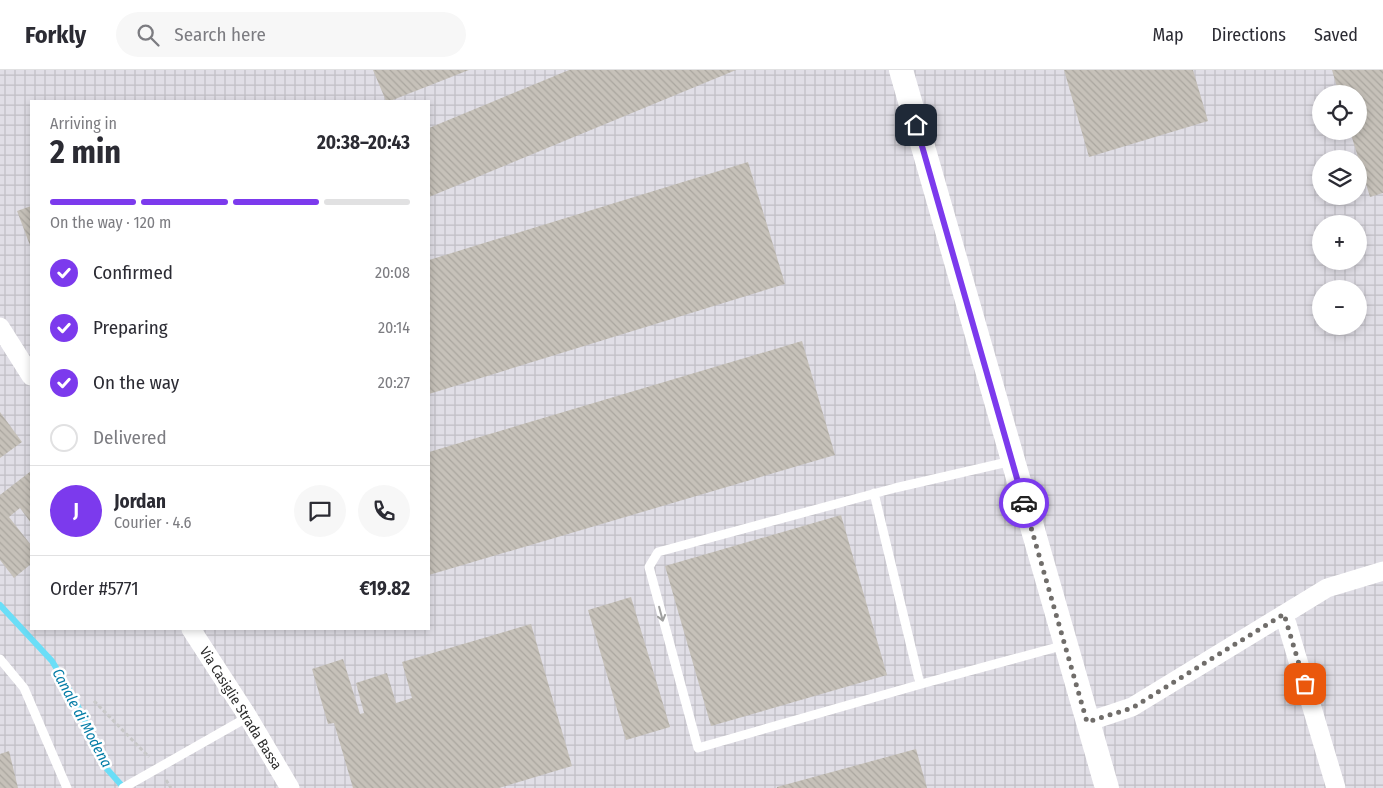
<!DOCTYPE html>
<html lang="en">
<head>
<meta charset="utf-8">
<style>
	:root { --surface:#fff; --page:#f7f7f7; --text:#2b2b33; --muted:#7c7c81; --line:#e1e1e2; --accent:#7c3aed }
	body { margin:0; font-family:"Fira Sans Condensed",sans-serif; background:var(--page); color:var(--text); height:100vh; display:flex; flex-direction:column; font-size:19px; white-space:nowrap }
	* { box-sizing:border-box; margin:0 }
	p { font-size:16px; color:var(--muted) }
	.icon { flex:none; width:28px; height:28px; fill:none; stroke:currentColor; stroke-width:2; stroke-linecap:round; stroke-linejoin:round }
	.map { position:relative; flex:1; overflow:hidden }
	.details { position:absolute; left:30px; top:30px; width:400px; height:530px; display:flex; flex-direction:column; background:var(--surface); border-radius:0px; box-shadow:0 2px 8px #0003 }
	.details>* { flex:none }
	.buttons { position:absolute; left:1312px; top:15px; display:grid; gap:10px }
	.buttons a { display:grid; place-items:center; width:55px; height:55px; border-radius:50%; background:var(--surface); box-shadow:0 2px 8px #0003; font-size:25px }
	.pin { position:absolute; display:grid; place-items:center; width:42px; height:42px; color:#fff; margin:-21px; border-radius:10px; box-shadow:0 2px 8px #0006 }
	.courier { position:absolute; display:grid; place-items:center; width:50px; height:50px; margin:-25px; border:4px solid #7c3aed; border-radius:50%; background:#fff; color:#222; box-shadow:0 1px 6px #0007 }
	.headline em { font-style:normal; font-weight:700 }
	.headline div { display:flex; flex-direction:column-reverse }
	.headline { display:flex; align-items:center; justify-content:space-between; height:85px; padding:0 20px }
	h1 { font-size:32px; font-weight:700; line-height:38px }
	.bar { display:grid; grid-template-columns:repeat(4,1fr); gap:8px 5px; align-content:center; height:60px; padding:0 20px }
	.bar i { height:6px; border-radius:4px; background:var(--line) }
	.bar .active { background:var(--accent) }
	.bar p { grid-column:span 4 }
	.line { display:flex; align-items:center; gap:12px; padding:0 20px; border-top:1px solid var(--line) }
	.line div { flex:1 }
	.round { display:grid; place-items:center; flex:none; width:52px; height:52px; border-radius:26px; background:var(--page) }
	ol { padding:0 20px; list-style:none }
	li { display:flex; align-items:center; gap:15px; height:55px }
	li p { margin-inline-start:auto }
	li .icon { padding:5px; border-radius:50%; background:var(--accent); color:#fff; stroke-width:4 }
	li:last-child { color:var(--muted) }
	li i { width:28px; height:28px; border:2px solid var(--line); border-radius:50% }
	header { display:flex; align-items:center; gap:30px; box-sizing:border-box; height:70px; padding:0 25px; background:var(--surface); border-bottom:1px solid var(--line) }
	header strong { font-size:24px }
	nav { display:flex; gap:28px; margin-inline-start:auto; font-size:18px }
	.search { width:350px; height:45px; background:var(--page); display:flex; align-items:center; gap:12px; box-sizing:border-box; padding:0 18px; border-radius:28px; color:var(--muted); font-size:19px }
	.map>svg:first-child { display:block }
</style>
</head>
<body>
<header>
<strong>Forkly</strong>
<div class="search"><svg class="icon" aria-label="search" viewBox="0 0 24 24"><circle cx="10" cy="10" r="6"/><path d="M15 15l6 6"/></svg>Search here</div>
<nav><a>Map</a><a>Directions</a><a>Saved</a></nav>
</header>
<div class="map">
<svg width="1383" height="718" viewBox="0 0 1383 718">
	<defs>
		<pattern id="industrial-grid" width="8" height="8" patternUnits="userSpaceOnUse" patternTransform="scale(1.25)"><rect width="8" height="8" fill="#e0dee6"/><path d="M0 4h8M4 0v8" fill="none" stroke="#c0bfc5"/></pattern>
		<pattern id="building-back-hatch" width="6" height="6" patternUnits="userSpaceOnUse" patternTransform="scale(1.25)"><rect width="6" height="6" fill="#c6c1b9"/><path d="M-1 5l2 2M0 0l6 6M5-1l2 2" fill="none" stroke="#aaa69f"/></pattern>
	</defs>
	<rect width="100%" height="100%" fill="#eee5dd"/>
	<path fill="url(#industrial-grid)" fill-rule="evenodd" d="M0 0H1383V718H0ZM1321 24H1359V61H1321ZM31 31H429V559H31ZM1321 89H1359V126H1321ZM1321 154H1359V191H1321ZM1321 219H1359V256H1321Z"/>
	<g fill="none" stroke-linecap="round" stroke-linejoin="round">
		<path stroke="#6adef7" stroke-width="6" d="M0 535 52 591 74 628 107 699 124 718"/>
	</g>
	<path fill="url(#building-back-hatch)" d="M373 0H469L390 31H386Z
		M569 0H736L429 127V58Z
		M1064 0H1193L1208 51 1089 87Z
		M1332 0H1383V123L1370 127 1350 61H1359V24H1339Z
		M748 92 785 214 429 324V190Z
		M31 136V178L17 141Z
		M802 271 835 385 429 505V382Z
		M0 342 22 372 0 388Z
		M31 401V453L20 438 9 447 31 475V494L14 508 0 490V425Z
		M841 445 887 605 711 656 665 496Z
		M631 527 670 657 626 670 588 540Z
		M531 554 572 696 499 718H353L334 653 328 654 312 599 343 589 360 644 364 643 356 613 387 603 396 633 412 628 402 592Z
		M916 679 927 718H777V717Z
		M9 681 10 685 18 718H0V684Z"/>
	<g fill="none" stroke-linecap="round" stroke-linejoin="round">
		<path stroke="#c8c8c8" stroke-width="3" stroke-dasharray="4 2.5" stroke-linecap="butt" d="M94 631 149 687
			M166 710 171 718"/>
		<path stroke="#fff" stroke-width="9" d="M1012 391 895 418 658 482 649 497 698 678 925 613 1065 575
			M874 423 920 614
			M0 589 24 618 67 718
			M123 718 248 647"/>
		<path stroke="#fff" stroke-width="19" d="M0 257 31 306
			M1284 544 1336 718
			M191 559 248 647 290 718
			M1087 652 1132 637 1327 518 1383 501"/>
		<path stroke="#fff" stroke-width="24" d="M901 0 1107 718"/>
	</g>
	<defs><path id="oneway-shaft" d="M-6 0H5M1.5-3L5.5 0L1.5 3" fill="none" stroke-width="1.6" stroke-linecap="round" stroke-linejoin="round" transform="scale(1.25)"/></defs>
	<use stroke="#a0a0a0" href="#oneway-shaft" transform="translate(661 544) rotate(75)"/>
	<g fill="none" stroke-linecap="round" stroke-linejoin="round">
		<path stroke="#706d6a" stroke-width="5" stroke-dasharray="0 9" d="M1024 433 1087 652 1132 638 1284 544 1305 614"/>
		<path stroke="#7c3aed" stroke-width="6" d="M916 55 1024 433"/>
	</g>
	<g text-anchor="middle" stroke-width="5" stroke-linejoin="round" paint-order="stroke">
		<g font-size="14" fill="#2c2c2c" stroke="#fff">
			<text transform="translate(241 638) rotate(58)" y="5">Via Casiglie Strada Bassa</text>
		</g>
		<g font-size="15" font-style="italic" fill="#057da7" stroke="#fff">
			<text transform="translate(82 648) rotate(62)" y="5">Canale di Modena</text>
		</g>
	</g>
</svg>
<div class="buttons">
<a><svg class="icon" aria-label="locate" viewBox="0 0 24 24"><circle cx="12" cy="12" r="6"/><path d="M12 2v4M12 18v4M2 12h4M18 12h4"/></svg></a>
<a><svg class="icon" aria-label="layers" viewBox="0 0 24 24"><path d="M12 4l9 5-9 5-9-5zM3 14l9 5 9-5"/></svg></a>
<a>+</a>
<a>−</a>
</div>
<div class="pin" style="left:1305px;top:614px;background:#ea580c"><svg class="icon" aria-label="bag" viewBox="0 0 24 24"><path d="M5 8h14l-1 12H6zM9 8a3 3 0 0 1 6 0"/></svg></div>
<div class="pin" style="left:916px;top:55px;background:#1f2937"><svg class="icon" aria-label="home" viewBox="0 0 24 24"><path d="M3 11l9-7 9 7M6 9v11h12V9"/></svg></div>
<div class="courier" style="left:1024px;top:433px"><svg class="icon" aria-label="car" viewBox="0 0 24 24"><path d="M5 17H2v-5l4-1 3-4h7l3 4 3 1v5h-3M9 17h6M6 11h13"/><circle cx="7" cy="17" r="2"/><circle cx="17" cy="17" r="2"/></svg></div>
<section class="details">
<div class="headline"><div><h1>2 min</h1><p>Arriving in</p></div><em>20:38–20:43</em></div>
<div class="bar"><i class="active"></i><i class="active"></i><i class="active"></i><i></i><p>On the way · 120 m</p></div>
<ol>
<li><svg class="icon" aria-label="check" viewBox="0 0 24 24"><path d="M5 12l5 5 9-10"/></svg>Confirmed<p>20:08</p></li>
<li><svg class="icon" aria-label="check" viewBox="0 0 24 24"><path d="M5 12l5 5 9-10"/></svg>Preparing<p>20:14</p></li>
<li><svg class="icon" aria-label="check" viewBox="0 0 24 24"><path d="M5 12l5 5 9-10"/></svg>On the way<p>20:27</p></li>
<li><i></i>Delivered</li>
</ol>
<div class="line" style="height:90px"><b class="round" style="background:var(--accent);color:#fff">J</b><div><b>Jordan</b><p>Courier · 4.6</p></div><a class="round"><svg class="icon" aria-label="chat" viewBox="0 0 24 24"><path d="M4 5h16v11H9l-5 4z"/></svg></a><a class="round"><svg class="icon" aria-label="phone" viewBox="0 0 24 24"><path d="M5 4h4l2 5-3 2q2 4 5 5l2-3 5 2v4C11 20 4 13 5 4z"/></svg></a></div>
<div class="line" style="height:65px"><div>Order #5771</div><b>€19.82</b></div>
</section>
</div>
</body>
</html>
